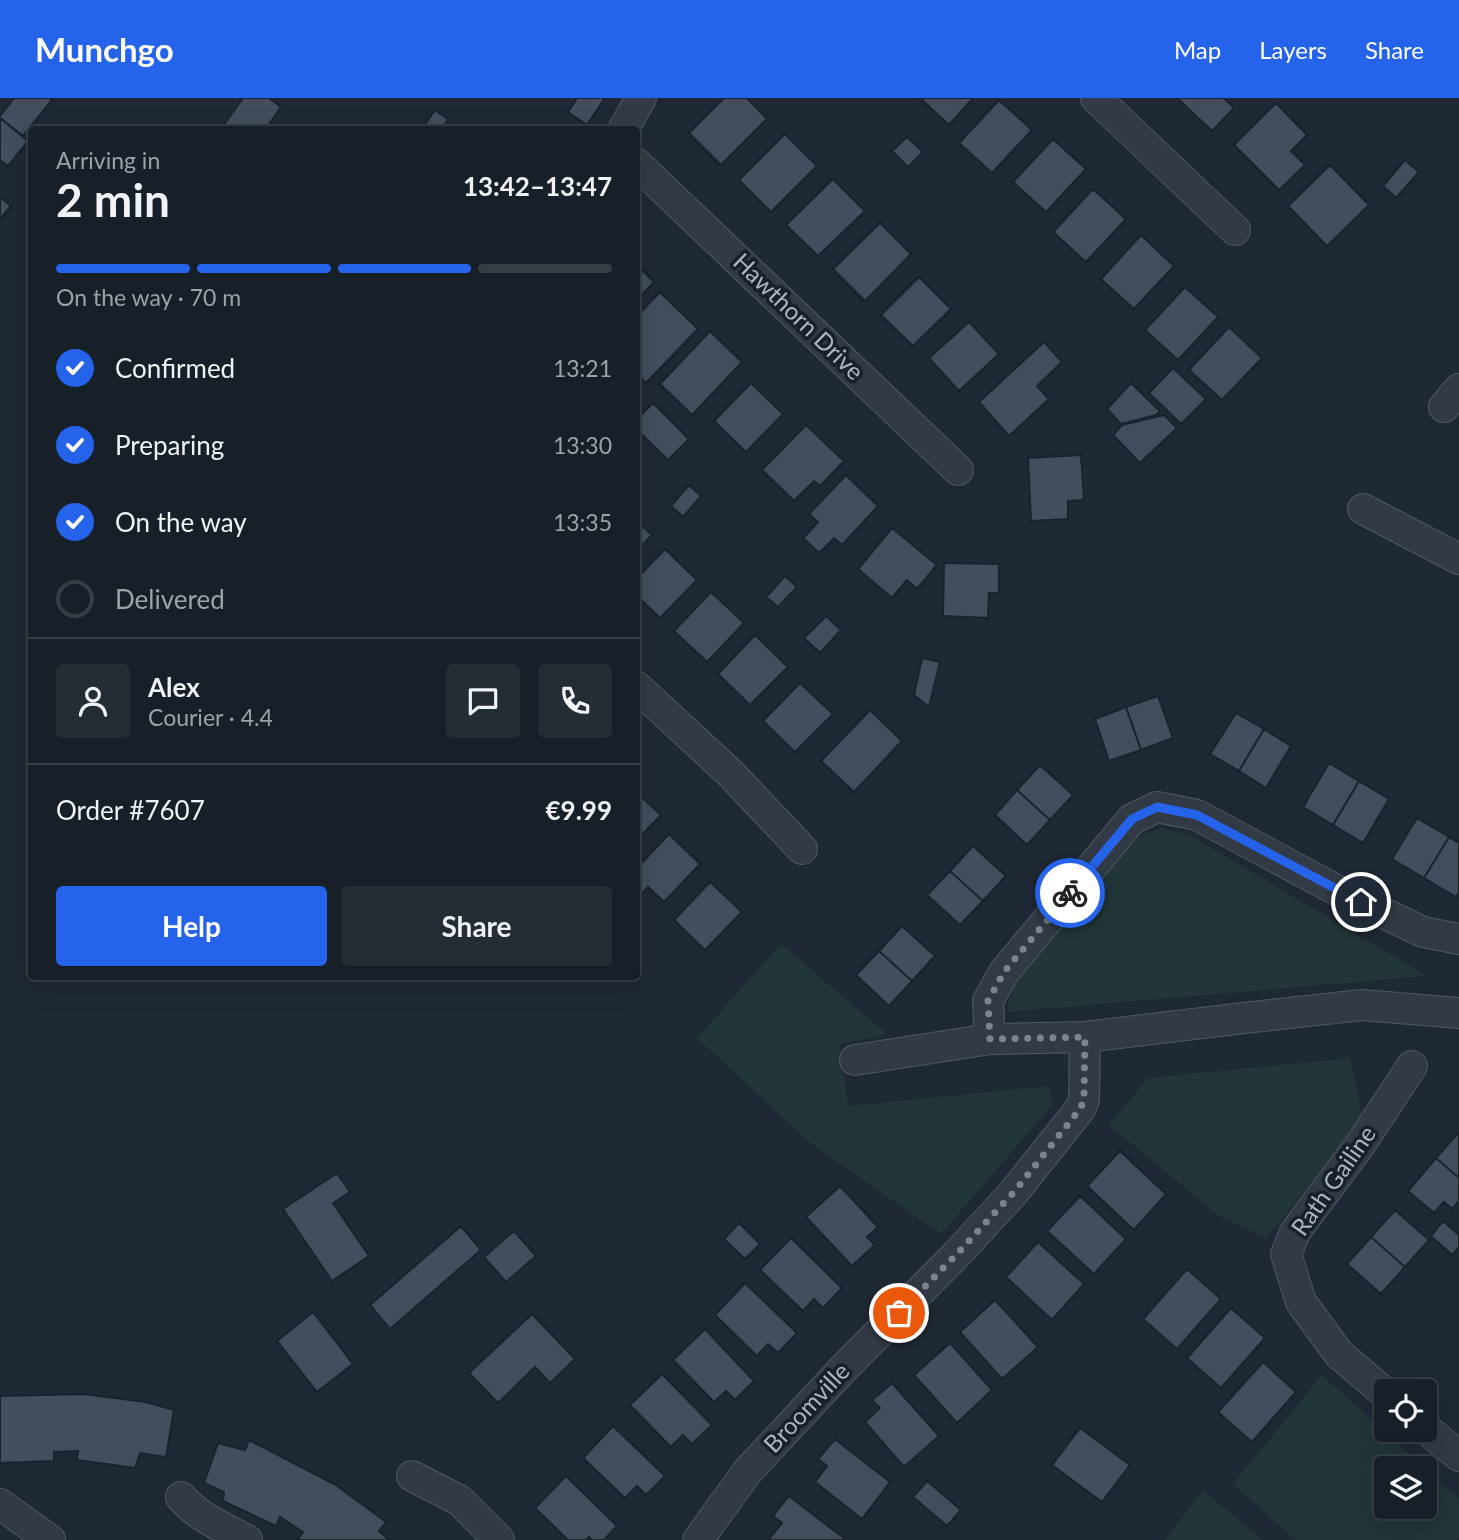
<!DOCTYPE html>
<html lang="en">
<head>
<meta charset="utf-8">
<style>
	:root { --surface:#171f28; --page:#242c34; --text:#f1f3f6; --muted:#9ea2a8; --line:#363d45; --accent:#2563eb }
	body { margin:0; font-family:Lato,sans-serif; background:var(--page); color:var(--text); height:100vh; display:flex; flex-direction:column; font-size:26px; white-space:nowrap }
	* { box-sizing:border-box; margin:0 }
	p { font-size:23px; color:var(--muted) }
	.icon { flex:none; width:38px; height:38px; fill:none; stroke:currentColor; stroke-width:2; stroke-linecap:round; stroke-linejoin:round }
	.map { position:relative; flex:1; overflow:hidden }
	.side { position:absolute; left:28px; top:28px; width:612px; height:854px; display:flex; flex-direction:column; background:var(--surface); border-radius:7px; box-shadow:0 7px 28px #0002,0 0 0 2px var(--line) }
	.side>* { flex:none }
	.tools { position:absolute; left:1374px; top:1281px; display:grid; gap:14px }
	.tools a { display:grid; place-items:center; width:63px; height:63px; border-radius:7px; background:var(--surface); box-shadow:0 7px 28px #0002,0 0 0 2px var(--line); font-size:35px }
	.pin { position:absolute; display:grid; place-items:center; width:60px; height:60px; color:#fff; margin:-30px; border:4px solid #fff; border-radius:50%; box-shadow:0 2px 7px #0007 }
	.courier { position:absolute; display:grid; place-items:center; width:70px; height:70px; margin:-35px; border:5px solid #2563eb; border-radius:50%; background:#fff; color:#222; box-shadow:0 2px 9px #0007 }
	.head em { font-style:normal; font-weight:700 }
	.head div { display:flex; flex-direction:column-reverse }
	.head { display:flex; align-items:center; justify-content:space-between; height:119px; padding:0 28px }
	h1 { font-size:46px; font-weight:700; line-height:52px }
	.bar { display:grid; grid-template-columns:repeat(4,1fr); gap:10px 7px; align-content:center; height:84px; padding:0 28px }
	.bar i { height:9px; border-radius:5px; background:var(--line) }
	.bar .selected { background:var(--accent) }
	.bar p { grid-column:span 4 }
	.line { display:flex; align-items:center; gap:18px; padding:0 28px; border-top:2px solid var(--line) }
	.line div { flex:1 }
	.round { display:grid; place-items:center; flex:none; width:74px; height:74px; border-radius:7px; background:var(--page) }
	ol { padding:0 28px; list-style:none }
	li { display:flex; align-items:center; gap:21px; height:77px }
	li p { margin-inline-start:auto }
	li .icon { padding:7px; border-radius:50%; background:var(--accent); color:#fff; stroke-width:4 }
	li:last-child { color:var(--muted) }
	li i { width:38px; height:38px; border:4px solid var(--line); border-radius:50% }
	.button { display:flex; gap:14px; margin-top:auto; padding:14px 28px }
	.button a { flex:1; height:80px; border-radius:7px; background:var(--accent); color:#fff; font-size:28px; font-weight:700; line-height:80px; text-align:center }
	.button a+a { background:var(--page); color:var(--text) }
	header { display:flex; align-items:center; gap:42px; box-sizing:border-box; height:98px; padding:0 35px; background:var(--accent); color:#fff }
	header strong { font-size:33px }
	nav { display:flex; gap:38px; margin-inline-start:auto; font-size:24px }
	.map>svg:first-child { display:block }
</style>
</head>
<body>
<header>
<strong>Munchgo</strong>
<nav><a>Map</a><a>Layers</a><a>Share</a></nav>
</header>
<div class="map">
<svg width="1459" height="1442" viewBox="0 0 1459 1442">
	<rect width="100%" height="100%" fill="#1f2935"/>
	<path fill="#223637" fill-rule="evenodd" d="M1160 730 1189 737 1427 878 1006 914 1016 878 1139 739Z
		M781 846 887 936 840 946 848 1008 1048 988 1053 1006 941 1136 813 1047 697 940Z
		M1350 960 1363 1023 1266 1140 1218 1117 1109 1027 1148 980Z
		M1322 1277 1459 1401V1439L1457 1442H1296L1233 1386ZM1386 1370H1424V1409H1386Z
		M1203 1392 1262 1442H1165Z"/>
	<path fill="#424e5d" stroke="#1a222c" stroke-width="2" d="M14 0H49L52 2 23 38 0 20V18Z
		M243 0H269L281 9 265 32H228L223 28Z
		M574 0H605L587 27 568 14 576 2Z
		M724 0H747L767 21 721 67 689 35Z
		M920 0H973L949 27Z
		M1177 0H1224L1234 10 1212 33Z
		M999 2 1032 32 992 75 959 45Z
		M1276 5 1307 37 1291 53 1305 67 1279 92 1234 47Z
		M435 12 448 21 441 32H430L424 28Z
		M0 20 28 43 8 68 0 62Z
		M785 36 817 68 771 114 739 82Z
		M907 39 923 54 908 69 892 53Z
		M1053 41 1086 71 1046 114 1013 84Z
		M1405 62 1419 74 1396 100 1383 88Z
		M1330 67 1369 107 1327 148 1288 108Z
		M833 81 865 113 818 158 786 127Z
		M1093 91 1126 121 1086 164 1053 134Z
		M0 99 11 108 0 121Z
		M880 125 911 156 865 203 833 171Z
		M1141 137 1174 168 1134 211 1101 181Z
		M637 167 654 184 637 202Z
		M919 179 951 211 913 248 881 217Z
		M1185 189 1218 219 1178 262 1145 232Z
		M660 194 698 231 646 285 637 276V218Z
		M969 224 999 256 959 293 929 260Z
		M1229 229 1262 260 1222 302 1189 272Z
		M710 233 742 264 692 317 660 286Z
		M1044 244 1062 264 1037 288 1049 301 1009 338 979 304Z
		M1173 270 1206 301 1181 326 1149 295Z
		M751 285 783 316 746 354 714 323Z
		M1131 285 1160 313 1156 317 1121 326 1107 311Z
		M653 305 689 341 668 362 637 332V321Z
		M1164 317 1177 330 1140 365 1113 337 1122 327Z
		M806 327 844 363 820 388 814 383 794 403 762 372Z
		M1081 357 1084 402 1068 403V421L1031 423 1028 360Z
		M846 377 878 408 842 447 834 440 819 455 803 440 818 424 809 416Z
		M689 387 701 398 683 419 671 408Z
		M637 423 652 437 637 453Z
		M892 430 937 467 917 491 907 482 892 500 858 471Z
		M665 451 697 482 660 520 637 498V480Z
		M944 465 999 466V495H989L988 520 943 518Z
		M785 478 797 489 778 509 766 499Z
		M711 494 744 525 707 564 674 533Z
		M826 518 841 532 820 555 804 540Z
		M755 537 788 569 750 607 718 576Z
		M922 560 940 564 929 609 914 597Z
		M800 585 833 616 795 654 763 623Z
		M1158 598 1173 640 1141 652 1126 609Z
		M1126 609 1141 652 1109 663 1095 621Z
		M870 612 902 643 854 694 821 663Z
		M1236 615 1264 631 1239 673 1210 656Z
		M1264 631 1291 648 1266 690 1239 673Z
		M1329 665 1359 683 1333 727 1303 709Z
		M1040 667 1073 697 1050 722 1017 692Z
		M1359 683 1389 701 1363 745 1333 727Z
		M1017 692 1050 722 1027 747 995 717Z
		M637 695 661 717 637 742Z
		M1417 720 1449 739 1424 780 1392 761Z
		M669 736 700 766 664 804 648 789 637 801V770Z
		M1449 739 1459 745V794L1456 799 1424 780Z
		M973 748 1006 778 983 803 950 773Z
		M950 773 983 803 960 827 927 797Z
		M710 784 742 814 705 852 674 822Z
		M902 828 935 858 912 883 879 853Z
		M879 853 912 883 889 908 856 877Z
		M1459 1034V1080L1436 1060Z
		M1120 1053 1166 1096 1134 1132 1087 1088Z
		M1436 1060 1459 1080V1103L1452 1111 1444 1104 1434 1115 1408 1093Z
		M337 1075 350 1094 333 1105 369 1158 332 1183 283 1111Z
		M840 1088 878 1129 867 1139 875 1147 852 1168 806 1119Z
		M1080 1098 1126 1141 1094 1176 1047 1133Z
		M1395 1112 1429 1142 1405 1169 1371 1139Z
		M1443 1123 1459 1137V1149L1452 1157 1431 1138Z
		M739 1125 760 1146 745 1161 724 1141Z
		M461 1128 481 1152 390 1231 370 1207Z
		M514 1133 536 1158 506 1184 484 1159Z
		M1371 1139 1405 1169 1381 1196 1347 1166Z
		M791 1140 842 1190 823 1210 814 1201 803 1213 760 1172Z
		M1038 1144 1084 1186 1052 1222 1006 1179Z
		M1187 1171 1221 1201 1177 1251 1143 1221Z
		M745 1185 797 1235 778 1255 768 1246 757 1258 715 1217Z
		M995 1202 1038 1249 1002 1281 960 1234Z
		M1231 1210 1265 1240 1221 1290 1187 1260Z
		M313 1214 353 1266 317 1294 277 1243Z
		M532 1216 575 1261 550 1285 535 1269 498 1305 469 1275Z
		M705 1231 754 1283 735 1302 726 1293 714 1304 673 1262Z
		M950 1245 992 1292 957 1325 914 1277Z
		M1263 1264 1296 1294 1252 1344 1218 1314Z
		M662 1276 712 1327 692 1346 683 1337 671 1349 630 1307Z
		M892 1285 939 1338 904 1369 865 1324 880 1310 872 1302Z
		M84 1296 146 1304 174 1312 166 1359 140 1355 135 1370 77 1362 78 1353 54 1354V1363L0 1365V1298Z
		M613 1328 665 1378 646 1397 637 1388 625 1400 583 1360Z
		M1080 1330 1130 1367 1102 1404 1052 1367Z
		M835 1341 890 1384 862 1421 815 1384 827 1368 818 1361Z
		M249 1342 336 1387 386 1424 379 1433 389 1442H299L298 1441 303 1434 280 1419 276 1428 223 1403 224 1394 204 1385 218 1345 245 1352Z
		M566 1378 617 1428 604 1442H592L589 1439 586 1442H568L535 1410Z
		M927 1383 961 1412 947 1428 913 1399Z
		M789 1398 845 1441 844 1442H771L769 1441 782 1425 773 1418Z"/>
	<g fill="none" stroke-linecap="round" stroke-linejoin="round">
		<g stroke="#505864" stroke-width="32">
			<path id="street" d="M1096 0 1235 132
				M623 32 641 0
				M637 66 958 372
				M1444 309 1459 291
				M1363 411 1459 461
				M637 589 730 675 802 751
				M990 941 988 903 1004 874 1132 721 1157 709 1197 717 1340 794 1423 834 1459 841
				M855 962 990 941 1085 939 1244 920 1362 907 1459 915
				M1386 1296 1339 1256 1301 1204 1286 1156 1295 1134 1360 1047 1412 968
				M1424 1329 1459 1358
				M412 1378 459 1402 499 1442
				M181 1399C199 1420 223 1429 247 1442
				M0 1406 50 1442
				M698 1442 747 1374 842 1272 955 1158 1014 1094 1080 1011 1084 1002 1085 939"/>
		</g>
		<use href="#street" stroke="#323b45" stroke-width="30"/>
	</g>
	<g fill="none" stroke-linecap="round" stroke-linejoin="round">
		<path stroke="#7b8491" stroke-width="7" stroke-dasharray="0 12.6" d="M899 1215 955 1158 1014 1094 1080 1011 1084 1002 1085 939 990 941 988 903 1004 874 1070 795"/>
		<path stroke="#2563eb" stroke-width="9" d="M1070 795 1132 721 1157 709 1197 717 1361 804"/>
	</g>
	<g text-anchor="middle" stroke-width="7" stroke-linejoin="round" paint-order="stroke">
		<g font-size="24" fill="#acb5c3" stroke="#18202a">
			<text transform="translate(798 219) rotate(44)" y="8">Hawthorn Drive</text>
			<text transform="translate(1334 1083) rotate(-55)" y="8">Rath Gailine</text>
			<text transform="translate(807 1310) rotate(-47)" y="8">Broomville</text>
		</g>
	</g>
</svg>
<div class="tools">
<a><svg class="icon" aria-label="locate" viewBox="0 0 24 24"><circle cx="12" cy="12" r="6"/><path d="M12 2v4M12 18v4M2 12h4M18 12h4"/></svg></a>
<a><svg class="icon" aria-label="layers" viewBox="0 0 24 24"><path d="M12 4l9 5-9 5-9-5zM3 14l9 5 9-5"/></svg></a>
</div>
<div class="pin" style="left:899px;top:1215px;background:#ea580c"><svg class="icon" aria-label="bag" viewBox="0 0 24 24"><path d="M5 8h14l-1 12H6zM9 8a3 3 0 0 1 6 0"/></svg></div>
<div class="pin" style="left:1361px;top:804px;background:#1f2937"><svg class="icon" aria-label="home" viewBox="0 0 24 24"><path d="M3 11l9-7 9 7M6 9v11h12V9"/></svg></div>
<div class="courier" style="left:1070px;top:795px"><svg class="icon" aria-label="bike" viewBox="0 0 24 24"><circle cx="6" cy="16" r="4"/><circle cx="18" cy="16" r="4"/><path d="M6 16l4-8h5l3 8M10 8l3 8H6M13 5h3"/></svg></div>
<section class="side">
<div class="head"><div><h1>2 min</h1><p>Arriving in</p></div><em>13:42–13:47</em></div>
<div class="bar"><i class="selected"></i><i class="selected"></i><i class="selected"></i><i></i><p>On the way · 70 m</p></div>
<ol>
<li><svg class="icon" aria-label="check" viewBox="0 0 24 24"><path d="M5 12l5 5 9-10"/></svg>Confirmed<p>13:21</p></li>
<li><svg class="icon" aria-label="check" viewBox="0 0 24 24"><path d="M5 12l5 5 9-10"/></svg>Preparing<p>13:30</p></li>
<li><svg class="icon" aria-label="check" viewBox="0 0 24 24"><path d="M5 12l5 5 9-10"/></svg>On the way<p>13:35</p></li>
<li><i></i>Delivered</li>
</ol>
<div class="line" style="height:126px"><a class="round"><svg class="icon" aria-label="person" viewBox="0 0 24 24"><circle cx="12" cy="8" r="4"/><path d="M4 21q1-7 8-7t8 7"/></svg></a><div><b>Alex</b><p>Courier · 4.4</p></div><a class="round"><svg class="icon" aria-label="chat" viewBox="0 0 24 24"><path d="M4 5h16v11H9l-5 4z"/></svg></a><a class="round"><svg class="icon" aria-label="phone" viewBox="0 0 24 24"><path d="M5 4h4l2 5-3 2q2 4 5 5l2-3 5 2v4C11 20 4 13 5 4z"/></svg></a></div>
<div class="line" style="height:91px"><div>Order #7607</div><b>€9.99</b></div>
<div class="button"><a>Help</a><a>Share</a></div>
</section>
</div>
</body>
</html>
